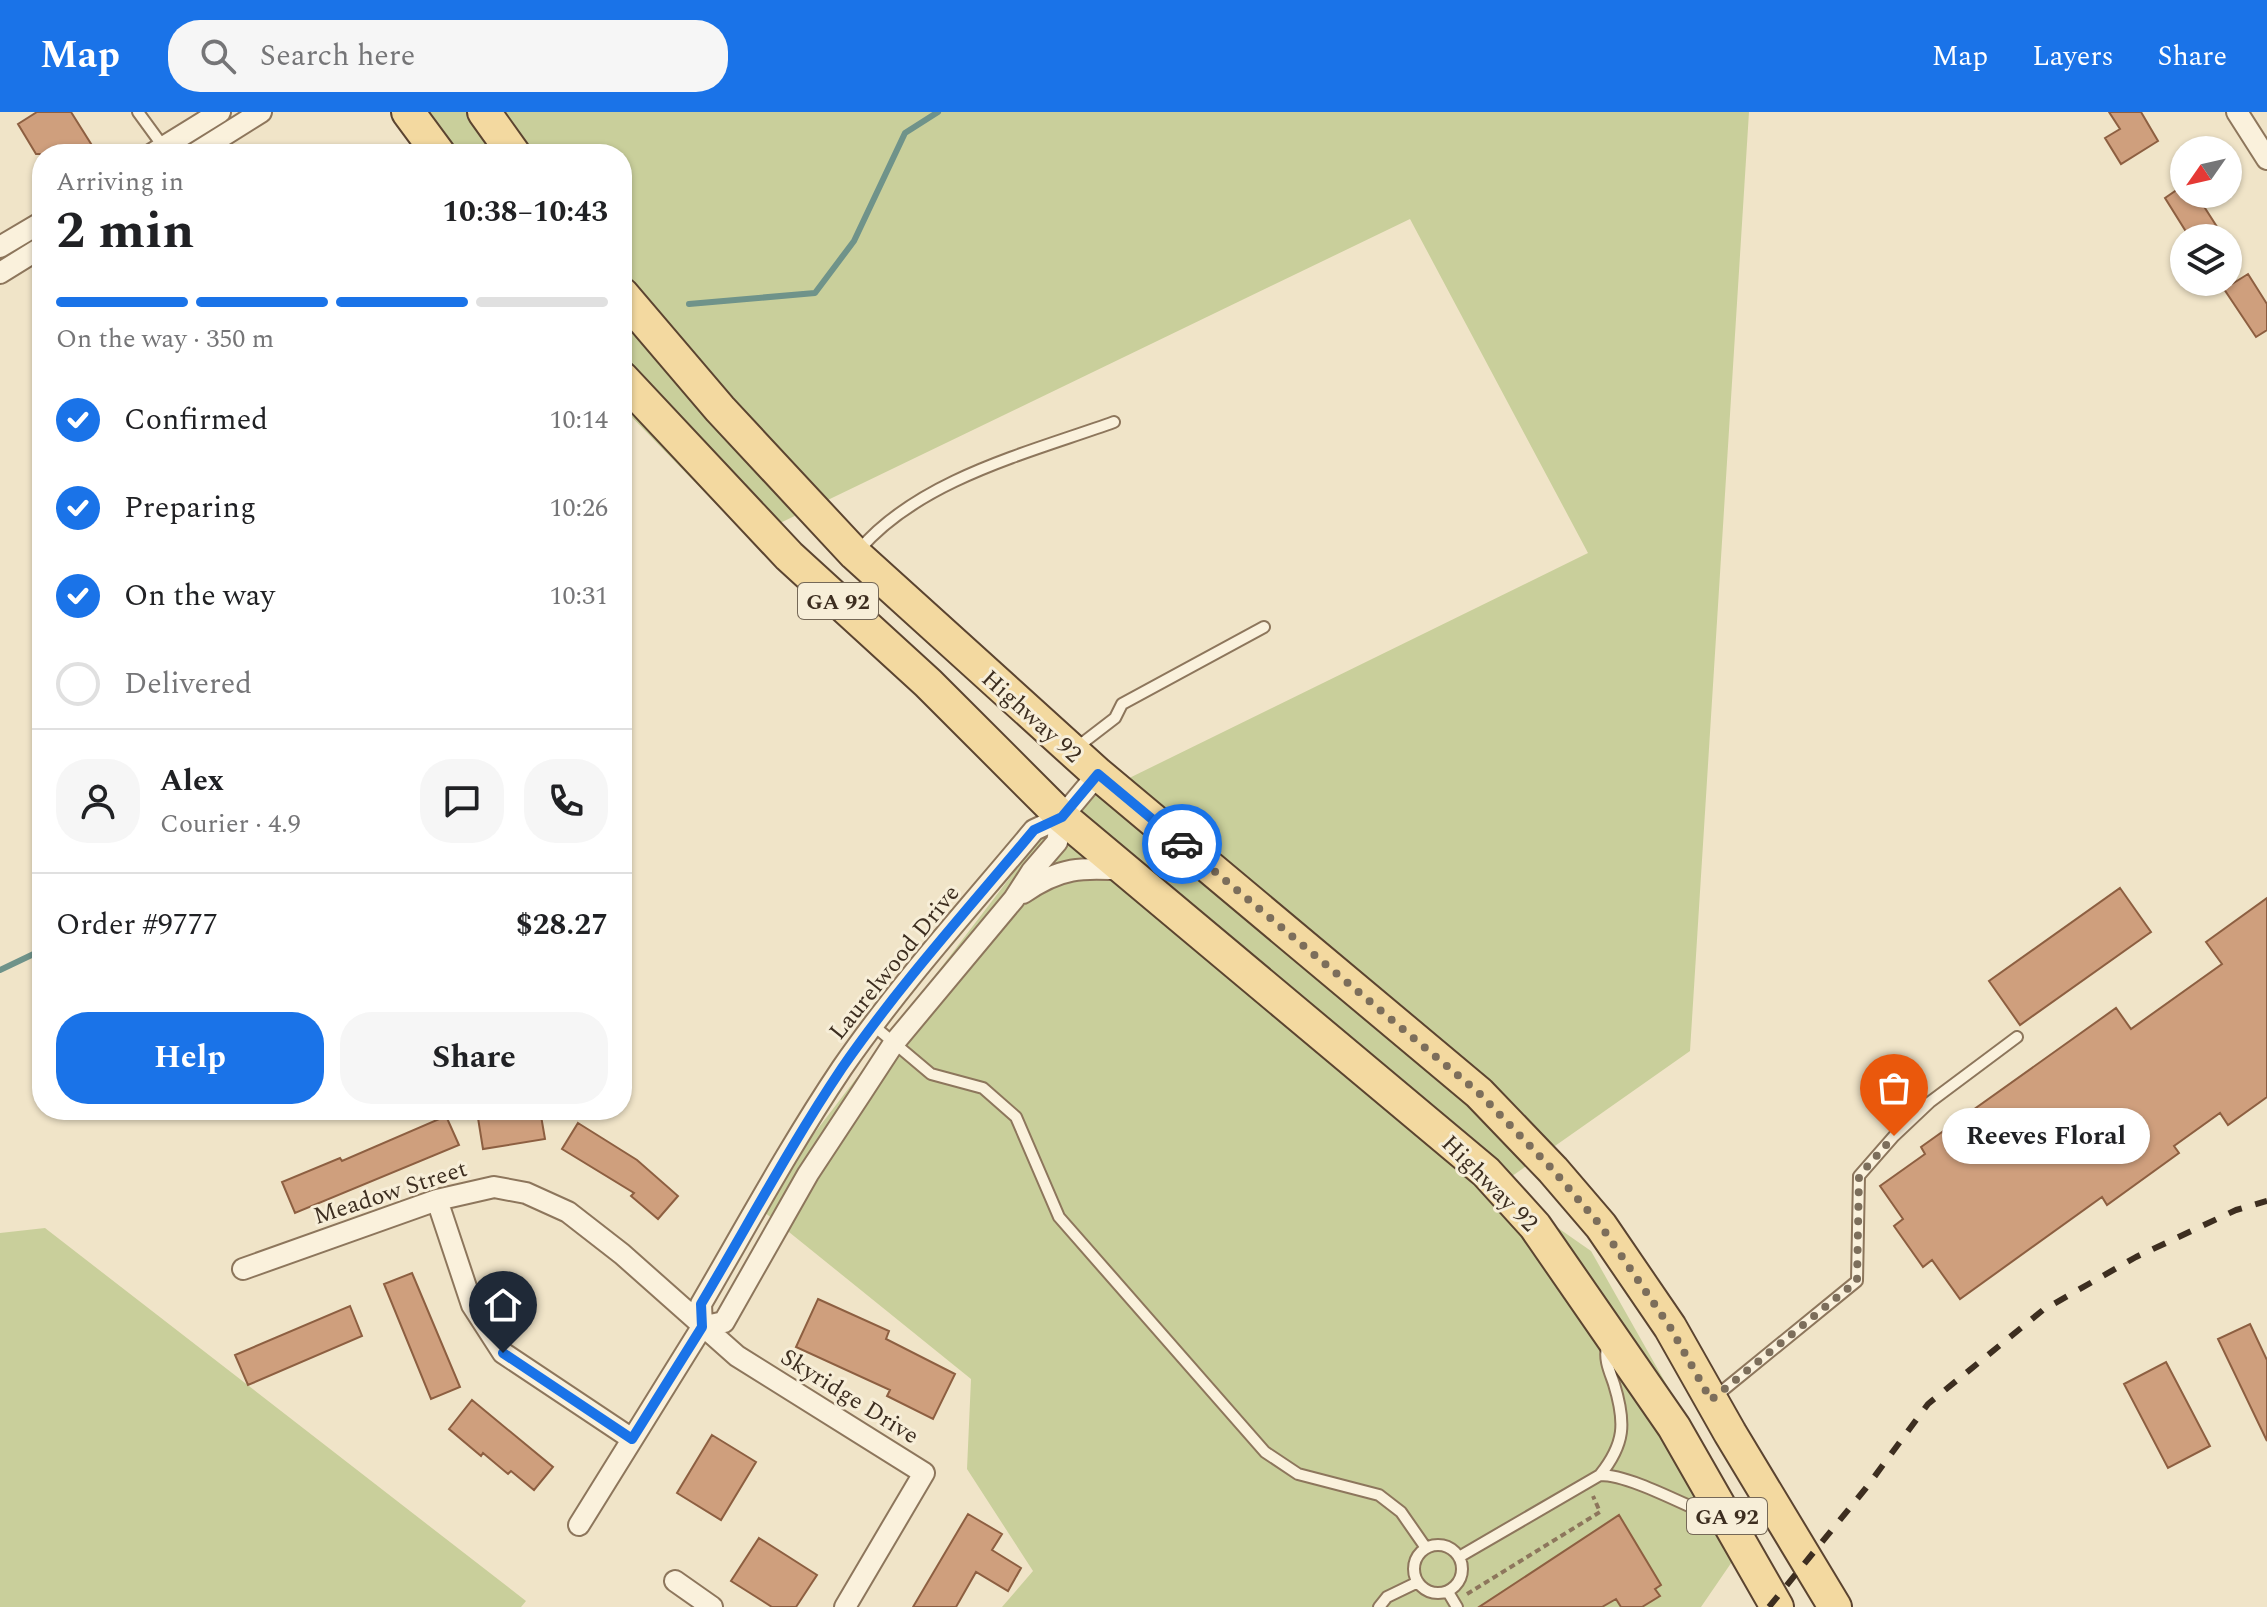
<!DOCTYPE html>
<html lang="en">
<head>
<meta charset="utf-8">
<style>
	:root { --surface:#fff; --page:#f6f6f6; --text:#202124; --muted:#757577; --line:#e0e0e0; --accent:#1a73e8 }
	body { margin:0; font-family:Spectral,serif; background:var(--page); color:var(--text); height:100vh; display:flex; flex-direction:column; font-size:30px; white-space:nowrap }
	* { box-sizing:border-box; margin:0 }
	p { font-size:26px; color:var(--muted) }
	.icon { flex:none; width:44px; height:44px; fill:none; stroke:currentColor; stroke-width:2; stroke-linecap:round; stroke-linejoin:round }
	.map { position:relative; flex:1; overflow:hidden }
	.drawer { position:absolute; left:32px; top:32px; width:600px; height:976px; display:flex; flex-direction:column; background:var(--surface); border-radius:32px; box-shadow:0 2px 6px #0004 }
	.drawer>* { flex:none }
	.needle { width:52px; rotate:236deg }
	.fabs { position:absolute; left:2170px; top:24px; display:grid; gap:16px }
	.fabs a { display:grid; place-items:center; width:72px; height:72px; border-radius:50%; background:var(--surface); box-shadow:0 2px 6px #0004; font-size:40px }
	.pin { position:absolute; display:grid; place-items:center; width:68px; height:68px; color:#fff; margin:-82px -34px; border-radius:50% 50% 50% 0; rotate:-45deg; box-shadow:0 0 8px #0007 }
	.pin .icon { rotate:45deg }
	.courier { position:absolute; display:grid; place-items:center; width:80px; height:80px; margin:-40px; border:6px solid #1a73e8; border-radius:50%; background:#fff; color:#222; box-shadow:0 2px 10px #0007 }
	.bubble { position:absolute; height:56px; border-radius:28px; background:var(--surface); box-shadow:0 2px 6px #0004; font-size:26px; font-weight:700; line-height:56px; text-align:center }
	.head em { font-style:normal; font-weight:700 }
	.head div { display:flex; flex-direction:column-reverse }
	.head { display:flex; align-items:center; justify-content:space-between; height:136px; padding:0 24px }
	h1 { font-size:52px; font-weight:700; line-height:60px }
	.bar { display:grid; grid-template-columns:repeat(4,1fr); gap:12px 8px; align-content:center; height:96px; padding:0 24px }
	.bar i { height:10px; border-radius:6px; background:var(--line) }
	.bar .active { background:var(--accent) }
	.bar p { grid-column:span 4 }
	.line { display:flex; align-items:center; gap:20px; padding:0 24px; border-top:2px solid var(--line) }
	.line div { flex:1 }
	.round { display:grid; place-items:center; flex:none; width:84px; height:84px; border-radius:32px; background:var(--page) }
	ol { padding:0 24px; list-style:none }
	li { display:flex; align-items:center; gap:24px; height:88px }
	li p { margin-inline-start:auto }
	li .icon { padding:8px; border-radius:50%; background:var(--accent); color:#fff; stroke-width:4 }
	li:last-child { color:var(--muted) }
	li i { width:44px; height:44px; border:4px solid var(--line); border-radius:50% }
	.action { display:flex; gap:16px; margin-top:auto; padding:16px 24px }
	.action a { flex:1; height:92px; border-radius:32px; background:var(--accent); color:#fff; font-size:32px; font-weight:700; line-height:92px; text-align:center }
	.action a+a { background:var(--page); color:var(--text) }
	header { display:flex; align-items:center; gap:48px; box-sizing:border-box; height:112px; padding:0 40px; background:var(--accent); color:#fff }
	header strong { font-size:38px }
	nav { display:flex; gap:44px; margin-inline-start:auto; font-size:28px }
	.search { width:560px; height:72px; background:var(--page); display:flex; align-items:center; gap:20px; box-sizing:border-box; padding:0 28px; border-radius:32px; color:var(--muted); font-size:30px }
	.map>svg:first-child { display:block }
</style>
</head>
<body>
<header>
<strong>Map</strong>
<div class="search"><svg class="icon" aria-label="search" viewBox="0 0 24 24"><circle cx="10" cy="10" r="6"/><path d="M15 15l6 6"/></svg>Search here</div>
<nav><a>Map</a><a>Layers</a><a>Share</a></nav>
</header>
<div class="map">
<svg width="2267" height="1495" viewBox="0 0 2267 1495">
	<rect width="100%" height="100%" fill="#f0e4c8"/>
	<path fill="#c9cf9b" d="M399 0H1749L1690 939 1498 1074 1591 1139 1751 1422 1701 1495H1002L1033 1459 967 1357 971 1267 758 1095 1060 700 1588 441 1410 107 749 426 622 295V42H426Z
		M45 1116 526 1489 521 1495H0V1121Z"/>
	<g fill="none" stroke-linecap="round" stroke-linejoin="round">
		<path stroke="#6f938a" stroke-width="6" d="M689 192 815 181 854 129 905 21 938 0
			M0 858 42 838"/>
	</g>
	<path fill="#cf9f7d" stroke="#8d5f41" stroke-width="2" d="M37 0H71L93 35 83 42H36L18 12Z
		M2109 0H2141L2158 29 2121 52 2105 26 2120 17Z
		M2184 73V82H2196L2219 118 2206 126H2190L2165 86Z
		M2248 162 2267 192V218L2256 225 2224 177Z
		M2120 776 2151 820 2020 913 1989 869Z
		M2267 786V985L2228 1013 2220 1001 2174 1034 2179 1041 2107 1093 2102 1085 1960 1187 1932 1148 1923 1155 1894 1114 1903 1107 1880 1074 1925 1042 1921 1035 2116 896 2131 917 2222 852 2206 830Z
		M531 998H540L545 1027 483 1037 478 1006Z
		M446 1004 459 1033 295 1101 282 1070 340 1046 342 1049Z
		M578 1011 637 1048 678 1084 658 1107 631 1084 634 1081 562 1037Z
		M412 1161 460 1275 431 1287 384 1172Z
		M818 1187 889 1219 886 1227 955 1262 933 1307 887 1284 890 1278 796 1235Z
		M350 1194 362 1224 248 1273 235 1243Z
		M2250 1212 2267 1248V1329L2218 1227Z
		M2166 1250 2210 1334 2168 1356 2124 1272Z
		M472 1288 553 1355 534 1378 511 1359 508 1362 483 1341 481 1344 449 1317Z
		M712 1323 756 1350 721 1408 677 1381Z
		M968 1402 1002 1422 992 1438 1021 1456 1008 1479 976 1460 956 1495H913Z
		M1619 1403 1661 1473 1655 1477 1660 1484 1642 1495H1621L1616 1487 1602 1495H1479Z
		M759 1426 817 1463 796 1495H772L731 1469Z"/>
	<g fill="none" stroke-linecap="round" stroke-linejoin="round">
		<g stroke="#8d765c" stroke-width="14">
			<path id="lane" d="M138 0 165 37
				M859 438C920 367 1028 341 1114 310
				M1076 636 1115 606 1122 592 1264 515
				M874 914 931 962 983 976 1016 1005 1059 1105 1265 1340 1298 1362 1379 1383 1401 1400 1426 1436
				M1607 1235C1604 1248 1610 1260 1614 1272 1626 1311 1625 1332 1600 1363 1630 1363 1684 1393 1714 1405
				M1716 1284 1857 1169 1859 1064 1894 1024 1930 990 2017 925
				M1414 1457a24 24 0 1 1 48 0a24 24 0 1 1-48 0Z
				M1459 1445 1600 1363
				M1448 1480 1457 1495
				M1379 1495 1387 1485 1418 1470"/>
		</g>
		<g stroke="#8d765c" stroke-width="24">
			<path id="street" d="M2237 0 2267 47
				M152 42 220 0
				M194 42 261 0
				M0 135 42 110
				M0 161 42 135
				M1023 781C1060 755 1082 755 1125 758
				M437 1088 472 1193 503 1241 632 1327
				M243 1157 437 1088 494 1075 526 1081 568 1100 622 1142 737 1244 924 1361 845 1495
				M702 1215 724 1210 808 1062 862 980 894 931 1014 787 1032 759 1057 730 1062 705
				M579 1413 702 1215 701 1192C747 1113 791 1032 842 956 900 872 969 796 1034 718L1062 705 1098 662
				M675 1469 712 1495"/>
		</g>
		<g stroke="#5b4430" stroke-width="36">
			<path id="primary" d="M408 0 439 42
				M484 0 514 42
				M622 182 720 297 855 442 1098 662 1479 981 1553 1058 1601 1114 1670 1215 1730 1321 1835 1495
				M622 266 789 444 928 571 1062 705 1486 1060 1535 1114 1674 1315 1777 1495"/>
		</g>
		<path stroke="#8d765c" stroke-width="4" stroke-dasharray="6 4" stroke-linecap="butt" d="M1467 1482 1600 1400 1593 1384"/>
		<use href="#lane" stroke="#faf1dc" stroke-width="10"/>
		<use href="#street" stroke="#faf1dc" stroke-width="20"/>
		<use href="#primary" stroke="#f3d9a0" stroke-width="32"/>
		<path stroke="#3d2e20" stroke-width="6" stroke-dasharray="14 14" stroke-linecap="butt" d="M1769 1495 1866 1376 1928 1292 2043 1198 2136 1145 2236 1098 2267 1089"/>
	</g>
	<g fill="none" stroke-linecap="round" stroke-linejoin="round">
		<path stroke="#7c6e5b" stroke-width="8" stroke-dasharray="0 14.4" d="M1182 732 1479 981 1553 1058 1601 1114 1670 1215 1711 1288 1857 1169 1859 1064 1894 1024"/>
		<path stroke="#1a73e8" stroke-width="10" d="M503 1241 632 1327 702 1215 701 1192C748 1113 791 1032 842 956 900 872 969 796 1034 718L1062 705 1098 662 1182 732"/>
	</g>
	<g text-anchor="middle" stroke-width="6" stroke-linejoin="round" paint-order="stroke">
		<g fill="#f7eed8" stroke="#756857" stroke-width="2">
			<rect x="798" y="471" width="80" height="36" rx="6"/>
			<rect x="1687" y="1386" width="80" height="36" rx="6"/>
		</g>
		<g font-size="22" font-weight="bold" fill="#3d2e20">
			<text x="838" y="497">GA 92</text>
			<text x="1727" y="1412">GA 92</text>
		</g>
		<g font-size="24" fill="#3d2e20" stroke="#f7eed8">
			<text transform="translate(1032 604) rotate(42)" y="8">Highway 92</text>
			<text transform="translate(894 850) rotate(-51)" y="8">Laurelwood Drive</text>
			<text transform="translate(1490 1071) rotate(45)" y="8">Highway 92</text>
			<text transform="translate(390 1080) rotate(-18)" y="8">Meadow Street</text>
			<text transform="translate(850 1284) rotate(32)" y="8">Skyridge Drive</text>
		</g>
	</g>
</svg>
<div class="fabs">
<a><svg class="needle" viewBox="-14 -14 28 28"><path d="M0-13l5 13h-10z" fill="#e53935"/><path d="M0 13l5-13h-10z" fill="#757577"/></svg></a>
<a><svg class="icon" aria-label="layers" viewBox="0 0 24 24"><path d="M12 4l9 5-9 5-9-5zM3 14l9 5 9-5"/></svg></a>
</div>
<div class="pin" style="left:1894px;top:1024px;background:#ea580c"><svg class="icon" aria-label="bag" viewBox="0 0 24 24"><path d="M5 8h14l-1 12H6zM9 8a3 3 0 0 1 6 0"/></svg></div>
<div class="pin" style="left:503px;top:1241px;background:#1f2937"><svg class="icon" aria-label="home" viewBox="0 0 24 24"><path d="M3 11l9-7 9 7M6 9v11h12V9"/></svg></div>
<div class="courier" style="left:1182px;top:732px"><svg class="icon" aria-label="car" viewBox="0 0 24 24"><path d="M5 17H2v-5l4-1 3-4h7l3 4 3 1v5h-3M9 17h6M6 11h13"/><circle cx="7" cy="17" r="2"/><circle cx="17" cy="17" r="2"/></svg></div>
<div class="bubble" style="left:1942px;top:996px;width:208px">Reeves Floral</div>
<section class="drawer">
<div class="head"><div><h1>2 min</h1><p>Arriving in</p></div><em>10:38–10:43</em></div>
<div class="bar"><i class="active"></i><i class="active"></i><i class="active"></i><i></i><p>On the way · 350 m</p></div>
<ol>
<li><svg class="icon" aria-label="check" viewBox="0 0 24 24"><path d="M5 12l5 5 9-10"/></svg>Confirmed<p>10:14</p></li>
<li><svg class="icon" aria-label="check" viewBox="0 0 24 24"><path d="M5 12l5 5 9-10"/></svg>Preparing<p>10:26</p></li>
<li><svg class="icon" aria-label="check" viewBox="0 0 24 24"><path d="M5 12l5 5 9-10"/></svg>On the way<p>10:31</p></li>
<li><i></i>Delivered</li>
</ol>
<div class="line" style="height:144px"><a class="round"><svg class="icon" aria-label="person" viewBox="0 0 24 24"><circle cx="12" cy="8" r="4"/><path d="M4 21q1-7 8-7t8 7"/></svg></a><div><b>Alex</b><p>Courier · 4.9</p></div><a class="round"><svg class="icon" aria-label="chat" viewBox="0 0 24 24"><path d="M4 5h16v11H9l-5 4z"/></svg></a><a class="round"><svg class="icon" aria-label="phone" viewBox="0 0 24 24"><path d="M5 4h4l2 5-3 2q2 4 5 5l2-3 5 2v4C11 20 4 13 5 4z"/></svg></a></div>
<div class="line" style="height:104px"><div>Order #9777</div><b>$28.27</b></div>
<div class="action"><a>Help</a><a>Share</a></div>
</section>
</div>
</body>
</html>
